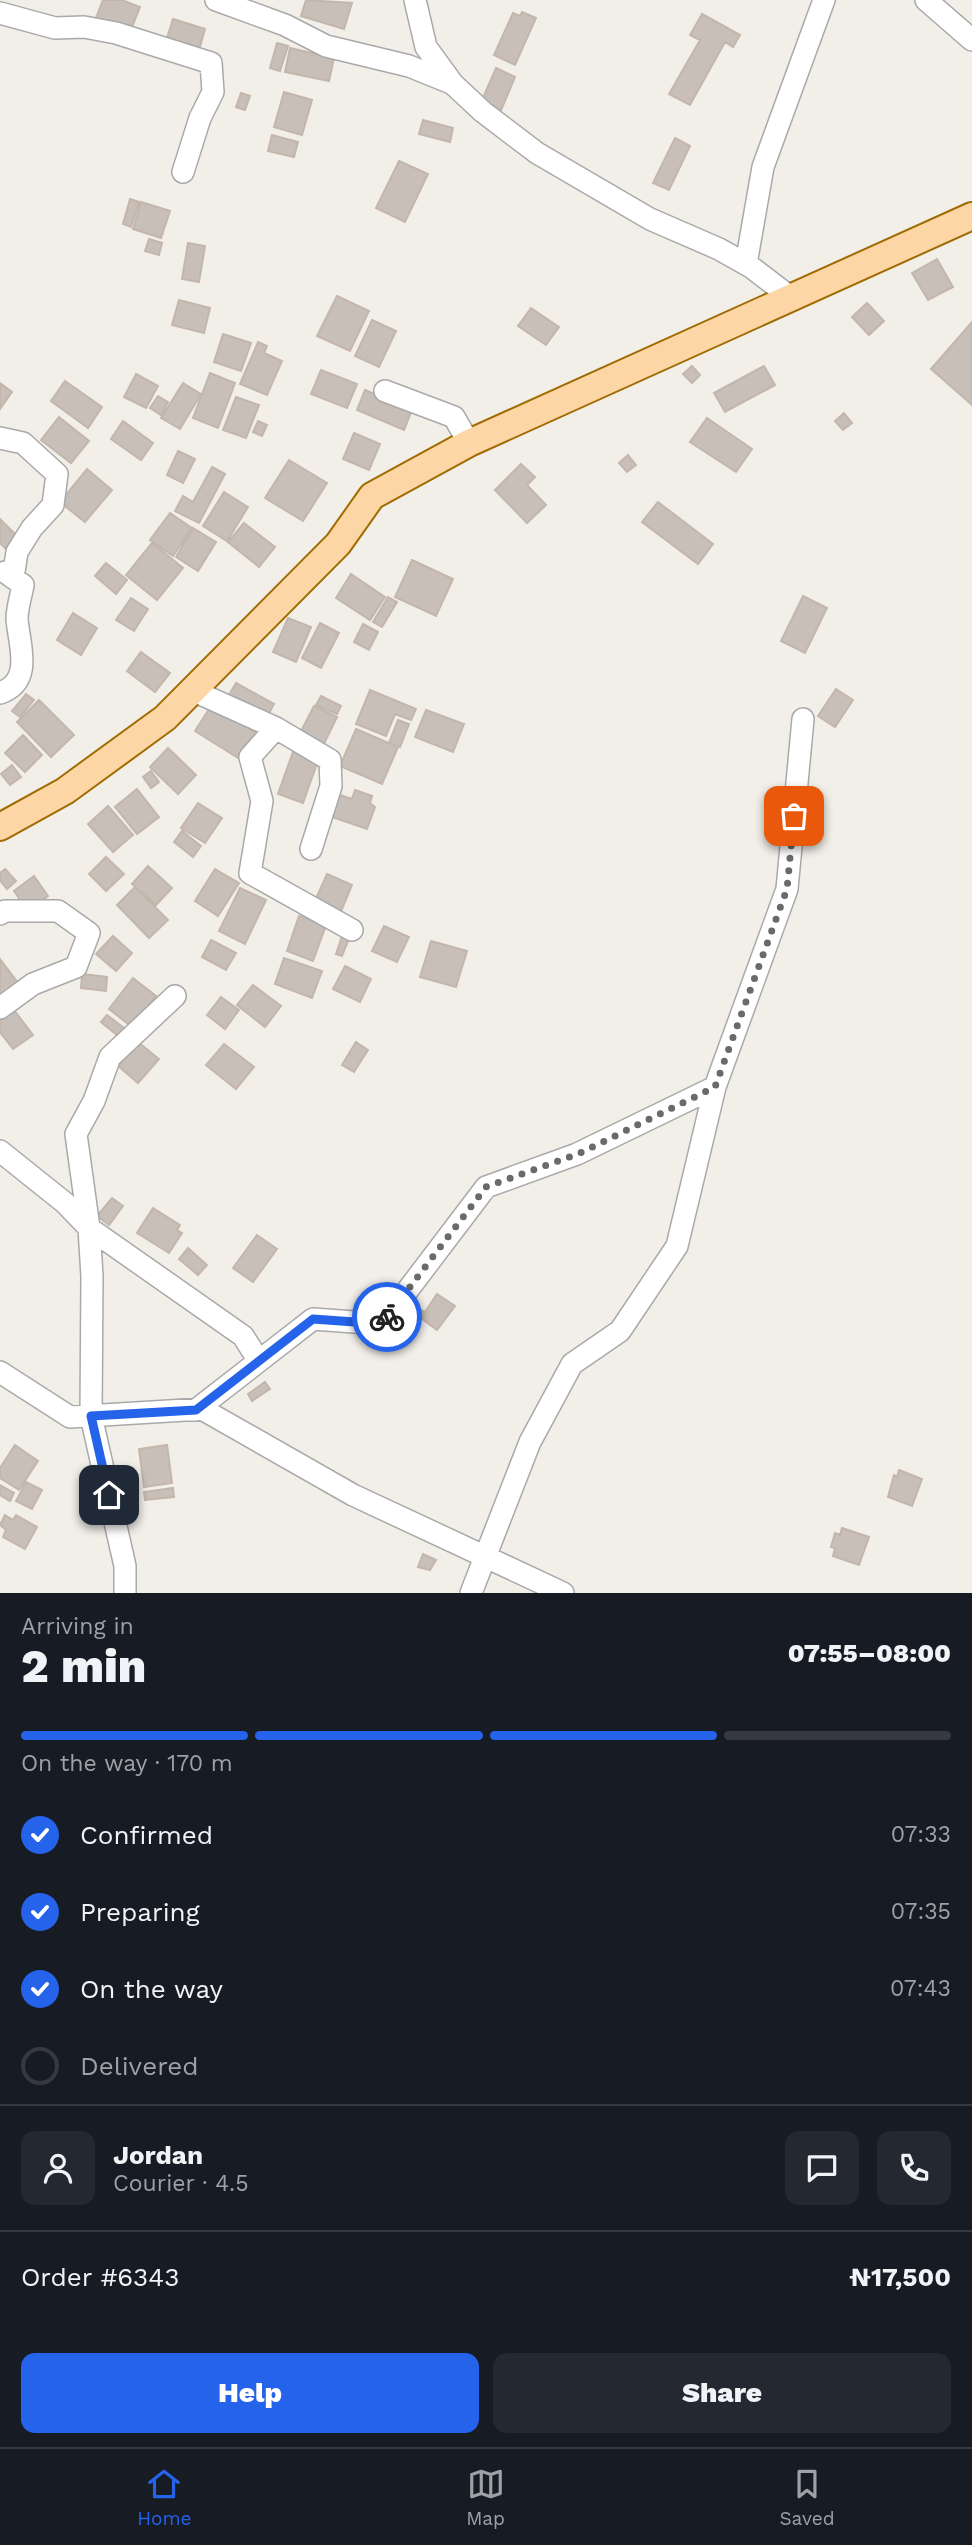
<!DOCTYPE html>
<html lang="en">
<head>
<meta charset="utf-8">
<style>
	:root { --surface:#171b24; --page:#242831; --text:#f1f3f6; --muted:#9ea1a6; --line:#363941; --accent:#2563eb }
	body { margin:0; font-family:"Work Sans",sans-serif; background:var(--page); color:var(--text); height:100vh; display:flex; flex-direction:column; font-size:26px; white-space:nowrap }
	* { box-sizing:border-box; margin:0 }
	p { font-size:23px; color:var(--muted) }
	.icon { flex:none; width:38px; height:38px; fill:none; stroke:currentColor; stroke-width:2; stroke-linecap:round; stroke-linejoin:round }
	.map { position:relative; height:1593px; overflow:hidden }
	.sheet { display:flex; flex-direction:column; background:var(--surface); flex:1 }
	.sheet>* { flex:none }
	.pin { position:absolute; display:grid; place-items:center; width:60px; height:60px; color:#fff; margin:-30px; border-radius:14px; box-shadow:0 4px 10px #0006 }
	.courier { position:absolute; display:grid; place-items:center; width:70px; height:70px; margin:-35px; border:5px solid #2563eb; border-radius:50%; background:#fff; color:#222; box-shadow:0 2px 9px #0007 }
	.headline em { font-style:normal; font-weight:800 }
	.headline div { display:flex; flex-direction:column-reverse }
	.headline { display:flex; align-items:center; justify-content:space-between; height:119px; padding:0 21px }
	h1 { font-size:46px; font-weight:800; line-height:52px }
	.bar { display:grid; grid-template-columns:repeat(4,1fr); gap:10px 7px; align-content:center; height:84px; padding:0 21px }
	.bar i { height:9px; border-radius:5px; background:var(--line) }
	.bar .on { background:var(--accent) }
	.bar p { grid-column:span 4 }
	.line { display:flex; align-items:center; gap:18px; padding:0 21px; border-top:2px solid var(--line) }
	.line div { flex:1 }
	.round { display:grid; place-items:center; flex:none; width:74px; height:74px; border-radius:14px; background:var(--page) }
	ol { padding:0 21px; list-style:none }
	li { display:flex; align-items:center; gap:21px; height:77px }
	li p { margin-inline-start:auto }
	li .icon { padding:7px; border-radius:50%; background:var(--accent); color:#fff; stroke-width:4 }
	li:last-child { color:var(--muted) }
	li i { width:38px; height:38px; border:4px solid var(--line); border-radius:50% }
	.button { display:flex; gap:14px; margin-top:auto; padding:14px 21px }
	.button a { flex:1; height:80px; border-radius:14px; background:var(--accent); color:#fff; font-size:28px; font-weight:800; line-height:80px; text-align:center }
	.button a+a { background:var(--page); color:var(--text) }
	.tabs { display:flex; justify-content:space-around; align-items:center; height:98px; border-top:2px solid var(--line); background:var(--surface); font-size:19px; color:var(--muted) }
	.tabs a { display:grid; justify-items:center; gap:4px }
	.tabs .on { color:var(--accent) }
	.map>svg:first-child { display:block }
</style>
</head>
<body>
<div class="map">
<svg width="972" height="1593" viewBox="0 0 972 1593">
	<rect width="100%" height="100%" fill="#f2efe9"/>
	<path fill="#c7bfb8" stroke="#c4b6ab" stroke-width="2" d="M103 0H122L140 7 130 32 96 18Z
		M306 0 352 3 344 29 301 16Z
		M522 12 536 18 515 65 494 55 513 13 520 16Z
		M702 14 740 35 733 47 725 42 690 105 669 94 700 40 690 35Z
		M173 19 205 29 198 54 165 44Z
		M277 43 288 46 280 71 270 68Z
		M290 48 334 58 329 81 285 72Z
		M496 68 515 77 499 115 482 100Z
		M284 92 312 100 302 135 274 127Z
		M241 93 250 96 245 110 236 107Z
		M423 120 453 128 450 142 419 134Z
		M272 135 298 142 294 157 268 151Z
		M675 138 690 146 669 190 653 183Z
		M399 161 428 174 405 222 376 208Z
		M130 199 139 202 131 227 123 224Z
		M141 202 170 211 161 238 133 229Z
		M149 239 162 243 159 255 145 251Z
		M188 243 205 246 199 282 182 279Z
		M937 259 953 287 928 300 912 273Z
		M337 296 369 311 350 351 317 336Z
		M179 300 210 308 204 333 172 325Z
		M867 303 884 321 869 335 852 317Z
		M531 308 559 327 546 345 518 326Z
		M372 320 396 331 379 367 355 356Z
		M972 322V405L931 369Z
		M223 334 251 343 241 371 214 362Z
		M258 342 267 346 264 353 282 361 267 395 240 384Z
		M692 366 700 375 692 383 683 374Z
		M764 366 775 385 725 412 714 393Z
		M321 370 357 384 347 408 311 394Z
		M210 373 235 383 218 428 193 418Z
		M136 374 158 386 146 408 124 397Z
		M65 381 102 407 88 428 51 401Z
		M0 383 12 392 0 409Z
		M183 383 201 394 180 429 161 418Z
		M365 390 412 410 404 430 357 410Z
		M158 396 168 402 161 415 150 408Z
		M236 397 259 405 246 438 223 430Z
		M844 413 852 423 843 430 835 421Z
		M59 417 89 441 71 463 41 440Z
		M707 418 752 449 736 472 690 442Z
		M123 421 153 443 141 460 111 439Z
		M258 421 267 425 262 436 253 432Z
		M354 433 380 444 369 470 343 459Z
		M178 451 195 459 183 483 167 475Z
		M628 455 636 465 627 472 619 463Z
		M289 460 327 483 303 521 265 498Z
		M521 464 535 477 527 485 546 505 527 523 495 490Z
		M212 467 225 474 199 523 175 511 183 496 193 502Z
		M87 469 112 490 85 522 60 502Z
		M224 492 248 507 227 541 203 526Z
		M658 502 713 544 698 564 642 522Z
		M170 513 192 528 173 556 150 540Z
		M0 519 21 540 9 552 0 543Z
		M244 523 275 547 259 567 228 542Z
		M193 528 216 542 198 571 176 557Z
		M152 543 183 568 157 600 126 575Z
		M412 560 453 579 436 616 395 597Z
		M106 563 127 580 116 594 95 576Z
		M351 574 385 597 370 620 336 598Z
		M803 596 827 608 805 653 781 641Z
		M388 597 397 602 382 627 373 622Z
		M131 598 148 609 134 631 116 620Z
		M73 613 97 628 81 655 57 640Z
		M288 618 311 627 296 662 273 652Z
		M320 623 339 633 321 668 302 658Z
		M363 624 378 632 369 650 354 642Z
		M141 652 170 673 155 692 127 671Z
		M236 683 274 704 266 719 227 698Z
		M836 689 853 700 835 727 818 716Z
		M370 690 416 709 411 720 395 714 386 736 356 724Z
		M26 694 34 700 20 717 12 711Z
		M321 696 341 706 337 714 316 705Z
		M39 700 74 735 51 757 17 722Z
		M211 706 256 733 240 759 195 731Z
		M314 706 337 717 322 748 298 737Z
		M426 710 464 724 453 752 415 737Z
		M398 720 409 724 400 747 389 743Z
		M356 729 398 747 382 784 340 766Z
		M23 735 42 755 25 772 5 753Z
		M168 748 196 775 178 794 150 767Z
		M294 749 319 758 303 803 278 794Z
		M12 765 21 777 10 785 1 774Z
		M151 771 159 782 151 788 143 777Z
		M137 789 159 817 137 834 115 807Z
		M355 790 372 796 370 803 375 807 367 829 332 817 340 795 352 799Z
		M198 803 222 818 205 843 181 828Z
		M108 806 133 835 113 852 88 824Z
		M182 831 201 846 193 857 174 842Z
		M106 857 124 874 106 891 89 874Z
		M148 866 172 888 156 905 132 884Z
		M5 869 16 881 7 889 0 880V873Z
		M215 869 239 883 218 916 195 901Z
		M327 874 352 885 339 916 313 905Z
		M34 876 48 896 28 911 14 891Z
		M135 887 168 920 149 938 117 905Z
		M240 888 266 900 245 944 219 931Z
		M299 916 326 925 313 961 287 951Z
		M384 926 409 937 397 962 372 951Z
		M343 933 350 936 342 956 336 954Z
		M113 936 132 953 116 971 96 954Z
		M211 940 236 953 226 970 202 957Z
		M431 941 467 951 456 987 420 977Z
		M284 958 322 971 312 998 275 984Z
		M0 959 22 988 0 1003Z
		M345 966 371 979 360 1002 333 989Z
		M82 974 107 977 106 991 81 988Z
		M133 978 156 996 132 1027 109 1009Z
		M253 985 281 1006 265 1027 237 1005Z
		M221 997 239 1010 225 1029 207 1015Z
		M14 1010 33 1035 13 1049 0 1032V1020Z
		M107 1015 128 1031 122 1039 101 1022Z
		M138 1042 159 1059 138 1083 118 1066Z
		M356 1042 368 1050 354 1072 342 1065Z
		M224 1044 254 1067 236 1089 206 1065Z
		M112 1198 123 1206 109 1225 97 1216Z
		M153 1208 180 1225 177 1230 182 1233 169 1253 137 1233Z
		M257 1235 277 1249 253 1282 233 1268Z
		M188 1248 207 1265 198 1275 179 1259Z
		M437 1294 455 1306 437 1330 421 1318Z
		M411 1304 423 1311 418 1319 406 1312Z
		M265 1382 270 1389 252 1401 248 1394Z
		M15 1445 38 1461 19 1490 0 1478V1468Z
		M167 1445 172 1483 144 1487 139 1449Z
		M899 1470 922 1479 912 1506 888 1497 894 1475 897 1477Z
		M26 1482 42 1490 32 1509 16 1501Z
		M0 1485 14 1493 10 1501 0 1495Z
		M173 1488 174 1497 145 1500 144 1492Z
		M5 1515 13 1520 16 1515 37 1527 25 1549 3 1537 6 1530 0 1525Z
		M842 1528 869 1537 859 1565 833 1556 835 1548 831 1547 835 1533 840 1535Z
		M423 1554 436 1560 430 1570 418 1567Z"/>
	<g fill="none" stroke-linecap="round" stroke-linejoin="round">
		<g stroke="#a9a9a9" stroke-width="24">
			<path id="minor" d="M216 0 285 25 326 46 409 66 451 83
				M415 0 426 47 453 84 483 112 537 153 650 219 719 249 751 267 789 296
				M926 0 972 40
				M0 13 55 28 84 27 116 33 211 63 213 92 200 118 183 172
				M746 264 763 167 824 0
				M385 391 454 417 469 443
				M0 438 23 443 57 474 53 505 32 528 17 552 13 578
				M194 691 276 728 330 760 331 786 311 849
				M0 693C34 681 19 645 17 619 17 608 21 596 23 585L5 572
				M276 728 250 757 262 801 250 873 352 930
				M0 914 5 911H58L89 933 76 967 33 984 0 1008
				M175 996 110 1057 94 1101 76 1134 89 1228 243 1336 259 1361
				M0 1151 65 1203 89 1228 92 1276 91 1416 125 1566V1593
				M0 1372 70 1417 202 1409 353 1495 563 1593
				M196 1410 313 1319 382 1324 486 1187 577 1154 715 1087 787 889 803 719
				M471 1593 530 1442 572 1364 620 1331 677 1246 715 1087"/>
		</g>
		<g stroke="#a06b00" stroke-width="30">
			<path id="major" d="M0 827 65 791 165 718 338 544 372 496 469 443 972 216"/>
		</g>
		<use href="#minor" stroke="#fff" stroke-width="21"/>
		<use href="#major" stroke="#fcd6a4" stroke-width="26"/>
	</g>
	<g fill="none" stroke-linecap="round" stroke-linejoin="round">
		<path stroke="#6b6a68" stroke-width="7" stroke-dasharray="0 12.6" d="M387 1317 486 1187 578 1154 715 1087 787 889 794 816"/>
		<path stroke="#2563eb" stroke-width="9" d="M109 1495 91 1416 196 1410 313 1319 382 1324 387 1317"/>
	</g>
</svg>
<div class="pin" style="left:794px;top:816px;background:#ea580c"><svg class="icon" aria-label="bag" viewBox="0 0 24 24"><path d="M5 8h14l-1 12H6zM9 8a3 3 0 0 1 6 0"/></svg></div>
<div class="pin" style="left:109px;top:1495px;background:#1f2937"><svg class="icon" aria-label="home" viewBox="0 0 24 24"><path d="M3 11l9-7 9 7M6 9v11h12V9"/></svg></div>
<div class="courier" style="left:387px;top:1317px"><svg class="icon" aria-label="bike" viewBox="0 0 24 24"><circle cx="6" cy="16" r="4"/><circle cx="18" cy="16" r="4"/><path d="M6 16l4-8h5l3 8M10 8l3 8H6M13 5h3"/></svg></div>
</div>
<section class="sheet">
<div class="headline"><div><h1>2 min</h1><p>Arriving in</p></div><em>07:55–08:00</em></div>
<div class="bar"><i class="on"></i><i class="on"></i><i class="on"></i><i></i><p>On the way · 170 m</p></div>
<ol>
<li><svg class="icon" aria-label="check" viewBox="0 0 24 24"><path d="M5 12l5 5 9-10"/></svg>Confirmed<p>07:33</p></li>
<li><svg class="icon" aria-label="check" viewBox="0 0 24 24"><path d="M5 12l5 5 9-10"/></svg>Preparing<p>07:35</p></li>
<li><svg class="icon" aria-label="check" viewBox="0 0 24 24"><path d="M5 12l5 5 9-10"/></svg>On the way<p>07:43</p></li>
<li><i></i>Delivered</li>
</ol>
<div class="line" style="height:126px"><a class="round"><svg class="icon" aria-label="person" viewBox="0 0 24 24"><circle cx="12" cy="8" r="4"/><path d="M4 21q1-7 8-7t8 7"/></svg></a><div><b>Jordan</b><p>Courier · 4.5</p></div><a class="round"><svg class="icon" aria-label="chat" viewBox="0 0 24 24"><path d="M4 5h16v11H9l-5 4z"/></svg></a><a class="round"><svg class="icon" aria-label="phone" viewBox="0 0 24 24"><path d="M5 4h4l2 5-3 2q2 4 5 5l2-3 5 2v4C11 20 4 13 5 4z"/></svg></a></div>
<div class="line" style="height:91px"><div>Order #6343</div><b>₦17,500</b></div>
<div class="button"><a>Help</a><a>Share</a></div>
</section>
<nav class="tabs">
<a class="on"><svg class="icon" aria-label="home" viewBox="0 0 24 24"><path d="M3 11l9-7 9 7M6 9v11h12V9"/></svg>Home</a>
<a><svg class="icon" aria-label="map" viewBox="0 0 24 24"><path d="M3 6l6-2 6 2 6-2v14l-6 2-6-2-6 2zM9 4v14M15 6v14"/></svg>Map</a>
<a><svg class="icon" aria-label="saved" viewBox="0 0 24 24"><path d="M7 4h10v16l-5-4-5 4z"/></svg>Saved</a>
</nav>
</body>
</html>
